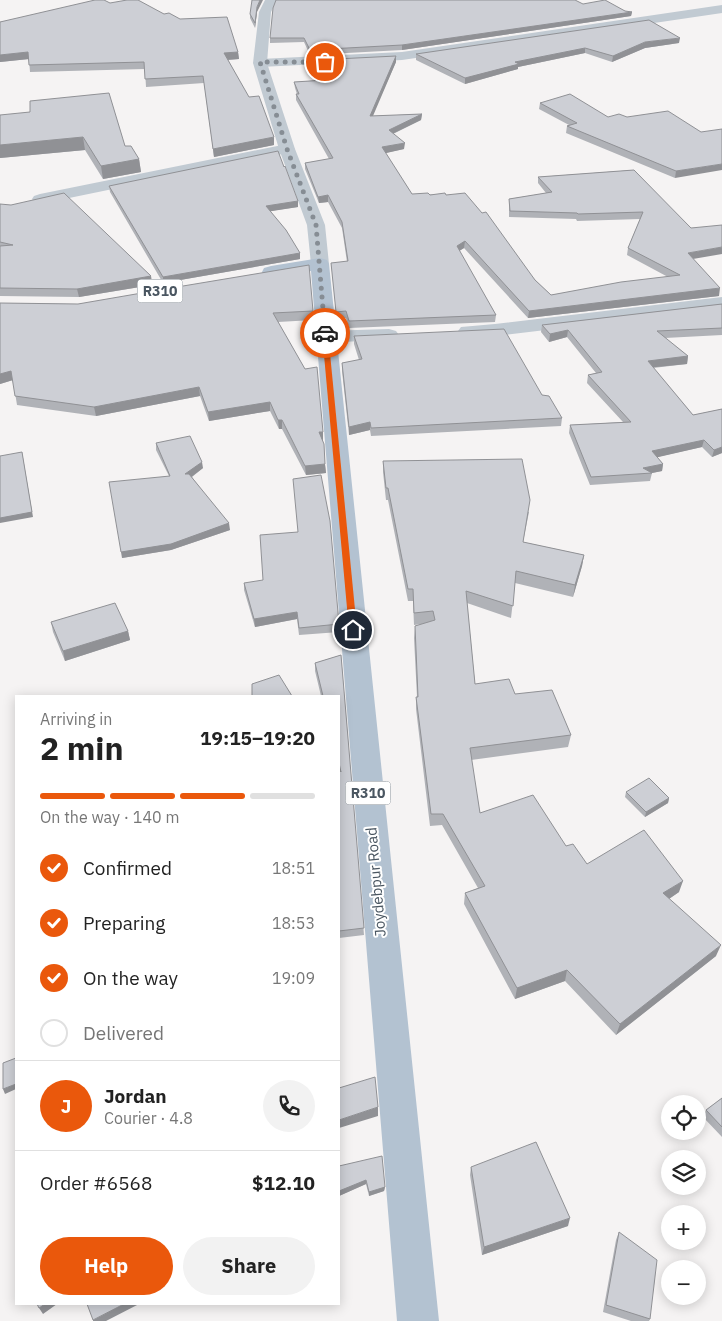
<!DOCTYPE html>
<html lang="en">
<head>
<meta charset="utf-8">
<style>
	:root { --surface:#fff; --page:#f2f2f2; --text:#222; --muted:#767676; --line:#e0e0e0; --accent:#ea580c }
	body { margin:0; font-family:"IBM Plex Sans",sans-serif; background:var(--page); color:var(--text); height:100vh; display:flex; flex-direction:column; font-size:19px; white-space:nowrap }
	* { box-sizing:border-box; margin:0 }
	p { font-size:16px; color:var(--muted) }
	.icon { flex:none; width:28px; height:28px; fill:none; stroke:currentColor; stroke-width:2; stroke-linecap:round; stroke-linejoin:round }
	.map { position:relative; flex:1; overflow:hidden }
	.side { position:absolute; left:15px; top:695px; width:325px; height:610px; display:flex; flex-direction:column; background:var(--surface); border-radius:0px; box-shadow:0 2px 12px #0003 }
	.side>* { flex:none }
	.tools { position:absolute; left:661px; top:1095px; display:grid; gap:10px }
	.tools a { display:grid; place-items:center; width:45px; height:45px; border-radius:50%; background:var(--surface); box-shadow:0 2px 12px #0003; font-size:25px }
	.pin { position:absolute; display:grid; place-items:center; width:42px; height:42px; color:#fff; margin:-21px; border:2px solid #fff; border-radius:50%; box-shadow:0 1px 5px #0007 }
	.courier { position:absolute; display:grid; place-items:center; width:50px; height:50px; margin:-25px; border:4px solid #ea580c; border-radius:50%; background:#fff; color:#222; box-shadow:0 1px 6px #0007 }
	.summary em { font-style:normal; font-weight:800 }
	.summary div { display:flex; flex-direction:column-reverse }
	.summary { display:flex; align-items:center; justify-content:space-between; height:85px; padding:0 25px }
	h1 { font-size:32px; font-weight:800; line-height:38px }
	.bar { display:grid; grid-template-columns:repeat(4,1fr); gap:8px 5px; align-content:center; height:60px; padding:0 25px }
	.bar i { height:6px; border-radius:4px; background:var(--line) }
	.bar .current { background:var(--accent) }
	.bar p { grid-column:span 4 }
	.line { display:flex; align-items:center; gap:12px; padding:0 25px; border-top:1px solid var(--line) }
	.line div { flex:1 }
	.round { display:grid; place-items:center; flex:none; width:52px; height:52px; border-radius:26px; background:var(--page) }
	ol { padding:0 25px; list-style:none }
	li { display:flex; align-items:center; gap:15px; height:55px }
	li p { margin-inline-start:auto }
	li .icon { padding:5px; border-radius:50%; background:var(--accent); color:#fff; stroke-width:4 }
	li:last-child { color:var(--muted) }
	li i { width:28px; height:28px; border:2px solid var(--line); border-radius:50% }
	.cta { display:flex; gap:10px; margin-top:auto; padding:10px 25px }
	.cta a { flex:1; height:58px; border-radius:30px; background:var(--accent); color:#fff; font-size:20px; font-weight:800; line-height:58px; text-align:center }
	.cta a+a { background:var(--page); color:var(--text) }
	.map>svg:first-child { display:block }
</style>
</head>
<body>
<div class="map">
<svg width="722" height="1321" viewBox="0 0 722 1321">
	<rect width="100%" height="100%" fill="#f5f3f3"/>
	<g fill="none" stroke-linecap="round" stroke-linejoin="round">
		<path fill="#c1cad2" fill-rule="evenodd" d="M722 5V13L402 60 260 67 253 63 260 59 402 52Z
			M287 144 292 146 295 149 292 152 40 204 34 202 32 199 34 196 40 194Z
			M722 297V309L495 336 468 337 461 335 458 331 461 327 495 324Z
			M389 329 396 331 399 335 396 339 325 343 318 341 315 337 318 333 325 331Z"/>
		<path fill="#c1cad2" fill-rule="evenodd" d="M265 0H277L271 12 267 63 295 149 325 225 329 264 327 268 320 270 313 268 311 264 307 225 279 149 253 63 259 12Z"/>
		<path fill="#b3c2d1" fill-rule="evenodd" d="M320 258 327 260 329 264 439 1321H397L311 271 271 278 264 276 262 272 264 268 271 266Z"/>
	</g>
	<path fill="#b0b2b7" d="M110 3 164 14 238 52 239 59 228 60 274 145 214 157 204 83 146 87 145 69 30 72 29 59 0 62V22Z
		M583 4 632 12 631 16 402 50 310 55 304 42 270 43V38Z
		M257 12 255 28 250 18V14Z
		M679 43 645 48 612 62 585 53 518 67V69L465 84 416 60V54Z
		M316 60 396 62 372 116 422 114 421 120 393 134 404 149 385 153 412 194 446 195 551 295 668 277 627 255 628 248 640 219 577 221 576 219 509 217V199L546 193 538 183V177L634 170 693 259 719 296 528 318 464 248 459 251 496 315 495 322 349 328 346 318 337 319 332 270 331 263 347 262 342 228 328 202 319 203 305 169V163L329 159 296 100V94H297L295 88 294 82 323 80 316 66Z
		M540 103 608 117H627L701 132 675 178 566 133 567 126 569 125 539 109Z
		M0 115 125 146 139 159 141 172 103 179 85 150 0 158Z
		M109 186 298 201V207L270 211 300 253V259L163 283 110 192Z
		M0 204 151 276 152 285 79 297 0 296Z
		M171 288 313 311V320L278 322 323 441H322L326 473 306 475 282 429H279L270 411 209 421 200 396 96 416 17 405 13 380 0 384V303L78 304 172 296Z
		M722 304V335L665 338 688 356 687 364 653 368 693 415 722 409V453L712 457 702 447 657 457 663 464 662 471 652 473 650 481 590 485 569 433 570 425 623 422 587 383 588 375 596 373 567 337 549 342 541 332 542 325Z
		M354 336 542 395 562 418 561 426 371 436 370 430 349 435 342 371V363L359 360 354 344Z
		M156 443 203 468 192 477 230 530 171 550 122 558 169 476 156 450Z
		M383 461 529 512 523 542 584 555 582 566 573 597 515 583 511 618 467 603 475 684 515 694 571 735 568 747 471 760 480 813 566 846 587 864 679 892 669 899 716 956 616 1035 565 981 515 999 464 904 465 893 478 888 442 825 430 826 416 709V697H417L414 638 415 626 422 624 414 625 413 601H408L388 500H386L383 472Z
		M244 583 339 624V632L299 635 297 619 255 627 244 590Z
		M51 622 128 631 130 640 65 661 53 632Z
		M341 655 364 935 339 938V696H321L315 671V663Z
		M626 792 669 798 668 803 645 817 625 797Z
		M722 1098V1137L703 1117 706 1110Z
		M339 1166 385 1187 384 1191 369 1196 366 1184 339 1196Z
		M471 1167 568 1226 482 1255 470 1175Z
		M619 1232 650 1319 649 1321H631L603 1312 616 1240Z"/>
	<path fill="#909195" d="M260 0H263L257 12 255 28V23L257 7Z
		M632 12 631 16 402 50V45Z
		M680 38 679 43 645 48 612 62 613 56 645 42Z
		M585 48V53L518 67V69L465 84V78L515 62Z
		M28 52 29 59 0 62V55Z
		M238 52 239 59 225 60 224 53Z
		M396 56V62L370 123V116Z
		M422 114 421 120 388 136 389 130Z
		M83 137 85 150 0 158V145Z
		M274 137V145L214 157 213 149Z
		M405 143 404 149 382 154V147Z
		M139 159 141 172 103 179 101 166Z
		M722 164V170L675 178 676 171Z
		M328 195V202L319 203 318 197Z
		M298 201V207L266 212V206Z
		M465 241 464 248 456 253 457 246Z
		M722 247V254L687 260 688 253Z
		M300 253V259L163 283V277Z
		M151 276 152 285 79 297 77 289Z
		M720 288 719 296 528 318 529 311Z
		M568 330 567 337 549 342 550 334Z
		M688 356 687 364 646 368 648 361Z
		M11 371 13 380 0 384V374Z
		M199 387 200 396 96 416 94 407Z
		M270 402V411L209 421 208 412Z
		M278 420H282V429H279Z
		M370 422V430L349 435V427Z
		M319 432H323V441L319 442Z
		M704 440 702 447 650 459 652 451Z
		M722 447V453L712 457 714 450Z
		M22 452 33 517 0 523V518Z
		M202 462 203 468 186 481 185 474Z
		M325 464 326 473 306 475 305 466Z
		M663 464 662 471 652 473 643 468Z
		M229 523 230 530 171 550 122 558 121 552Z
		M584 555 582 566 573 597 575 585Z
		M297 612V619L255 627 254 619Z
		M128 631 130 640 65 661 63 651Z
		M669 798 668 803 645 817 646 812Z
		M683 881 679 892 660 905 663 893Z
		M721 945 716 956 616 1035 620 1024Z
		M567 970 565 981 515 999 517 988Z
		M16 1084V1089L5 1094 3 1089Z
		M378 1107V1116L339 1128V1120Z
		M366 1180V1184L339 1196V1191Z
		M385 1187 384 1191 369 1196V1192Z
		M570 1218 568 1226 482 1255 484 1247Z
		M45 1304H57L43 1314 39 1308Z
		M124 1304H139L106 1321H93V1320Z"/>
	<path fill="#cdcfd5" stroke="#909195" d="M95 0H104L110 3 127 0H138L164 14 169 13 180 19 227 17 238 52 224 53 249 97 259 96 274 137 213 149 203 76 145 79 144 62 29 65 28 52 0 55V22Z
		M252 0H260L257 7 255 23 250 14Z
		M276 0H575L583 4 605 0 625 11 632 12 402 45 310 50 304 38H270L273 8Z
		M649 20 680 38 645 42 613 56 585 48 515 62 519 64 465 78 416 54Z
		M396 56 370 116 422 114 389 130 405 143 382 147 412 194 428 193 430 195 445 193 446 195 465 193 482 213 486 212 535 280 551 295 621 282 680 275 628 248 643 212 578 214 577 213 510 211 509 199 552 192 538 177 634 170 691 228 722 225V247L688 253 720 288 529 311 465 241 457 246 496 315 349 321 346 311 336 312 331 263 348 261 342 222 328 195 318 197 305 163 333 158 296 94H299L294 82 326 80 316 60Z
		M109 93 125 146H131L139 159 101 166 83 137 0 145V115L30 112V101Z
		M570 94 608 117 619 114 627 117 668 111 701 132 722 129V164L676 171 567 126 577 123 540 103Z
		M278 151 284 167 285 166 298 201 266 206 286 230 300 253 163 277 109 186Z
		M64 193 151 276 77 289 0 288V246L13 245 0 242V204L11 205Z
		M309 265 313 311 273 313 305 369 317 367 323 432H319L324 444 325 464 305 466 282 420H278L270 402 208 412 199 387 94 407 15 396 11 371 0 374V303L78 304 165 289 174 298 175 297 171 288Z
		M722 304V328L657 331 688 356 648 361 693 415 722 409V447L714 450 704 440 652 451 663 464 643 468 652 473 591 477 570 425 631 422 588 375 602 372 568 330 550 334 542 325Z
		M504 329 542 395 549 396 562 418 371 428 370 422 349 427 342 363 362 359 354 336Z
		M190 436 202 462 185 474H189L229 523 171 544 121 552 109 482 170 476 156 443Z
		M22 452 32 512 0 518V456Z
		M522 459 530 500 523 542 584 555 575 585 516 571 513 606 466 591 475 684 509 679 515 694 552 690 571 735 470 748 480 813 533 795 566 846 573 844 587 864 644 830 683 881 663 893 721 945 620 1024 567 970 517 988 465 893 485 886 443 814H431L416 697H418L415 626 435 620 433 611 414 613 413 589H408L388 488H386L383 461Z
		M321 475 330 521 339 624 299 628 297 612 254 619 244 583 263 580 260 535 298 532 293 479Z
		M115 603 128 631 63 651 51 622Z
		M341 655 364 928 339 931V769L341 772 339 763V696H323L315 663Z
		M279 675 292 696H252V684Z
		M649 778 669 798 646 812 626 792Z
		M16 1058V1084L3 1089V1063Z
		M375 1077 378 1107 339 1120V1088Z
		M722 1098V1127L706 1110Z
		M536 1142 570 1218 484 1247 471 1167Z
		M382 1156 385 1187 369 1192 366 1180 339 1191V1166Z
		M619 1232 657 1260 650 1319 606 1305Z
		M37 1304H45L39 1308Z
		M87 1304H124L93 1320Z"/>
	<path fill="#ea580c" d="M325 332 328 333 357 630 353 632 349 630 322 333Z"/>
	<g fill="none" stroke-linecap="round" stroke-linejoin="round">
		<path stroke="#868d94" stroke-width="5" stroke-dasharray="0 9" d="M325 333 316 225 287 149 260 62H325"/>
	</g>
	<g text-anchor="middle" stroke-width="4" stroke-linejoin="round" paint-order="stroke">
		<g fill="#fff" stroke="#808990" stroke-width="1">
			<rect x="137.5" y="279.5" width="45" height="23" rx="4"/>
			<rect x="345.5" y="781.5" width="45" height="23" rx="4"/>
		</g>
		<g font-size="14" font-weight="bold" fill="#4a5661">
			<text x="160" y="296">R310</text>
			<text x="368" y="798">R310</text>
		</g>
		<g font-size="15" fill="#4a5661" stroke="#fff">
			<text transform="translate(376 882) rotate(-95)" y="5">Joydebpur Road</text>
		</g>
	</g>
</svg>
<div class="tools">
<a><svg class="icon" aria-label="locate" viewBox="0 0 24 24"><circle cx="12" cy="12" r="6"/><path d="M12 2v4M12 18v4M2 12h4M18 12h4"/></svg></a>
<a><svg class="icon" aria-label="layers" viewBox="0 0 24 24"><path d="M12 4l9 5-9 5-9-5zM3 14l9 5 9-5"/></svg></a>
<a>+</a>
<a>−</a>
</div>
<div class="pin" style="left:325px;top:62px;background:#ea580c"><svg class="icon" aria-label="bag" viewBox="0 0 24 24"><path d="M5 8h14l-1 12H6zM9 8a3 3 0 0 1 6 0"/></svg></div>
<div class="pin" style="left:353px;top:630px;background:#1f2937"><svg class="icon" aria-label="home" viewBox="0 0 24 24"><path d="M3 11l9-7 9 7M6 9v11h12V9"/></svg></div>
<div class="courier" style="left:325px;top:333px"><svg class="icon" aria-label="car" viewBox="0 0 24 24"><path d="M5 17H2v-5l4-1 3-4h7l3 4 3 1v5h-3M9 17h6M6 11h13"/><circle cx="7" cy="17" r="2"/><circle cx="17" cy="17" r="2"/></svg></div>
<section class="side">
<div class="summary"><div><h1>2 min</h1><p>Arriving in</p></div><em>19:15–19:20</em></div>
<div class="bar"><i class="current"></i><i class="current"></i><i class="current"></i><i></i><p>On the way · 140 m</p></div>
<ol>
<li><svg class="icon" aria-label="check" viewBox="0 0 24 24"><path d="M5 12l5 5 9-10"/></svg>Confirmed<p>18:51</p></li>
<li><svg class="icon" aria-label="check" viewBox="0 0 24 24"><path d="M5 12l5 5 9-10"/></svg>Preparing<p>18:53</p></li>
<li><svg class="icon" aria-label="check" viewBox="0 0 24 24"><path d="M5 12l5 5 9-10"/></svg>On the way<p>19:09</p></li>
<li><i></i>Delivered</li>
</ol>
<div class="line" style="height:90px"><b class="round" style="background:var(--accent);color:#fff">J</b><div><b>Jordan</b><p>Courier · 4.8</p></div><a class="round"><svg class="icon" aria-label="phone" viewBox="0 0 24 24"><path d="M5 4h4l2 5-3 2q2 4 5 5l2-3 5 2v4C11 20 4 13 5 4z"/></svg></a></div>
<div class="line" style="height:65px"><div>Order #6568</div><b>$12.10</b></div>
<div class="cta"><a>Help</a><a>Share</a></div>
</section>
</div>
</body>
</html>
